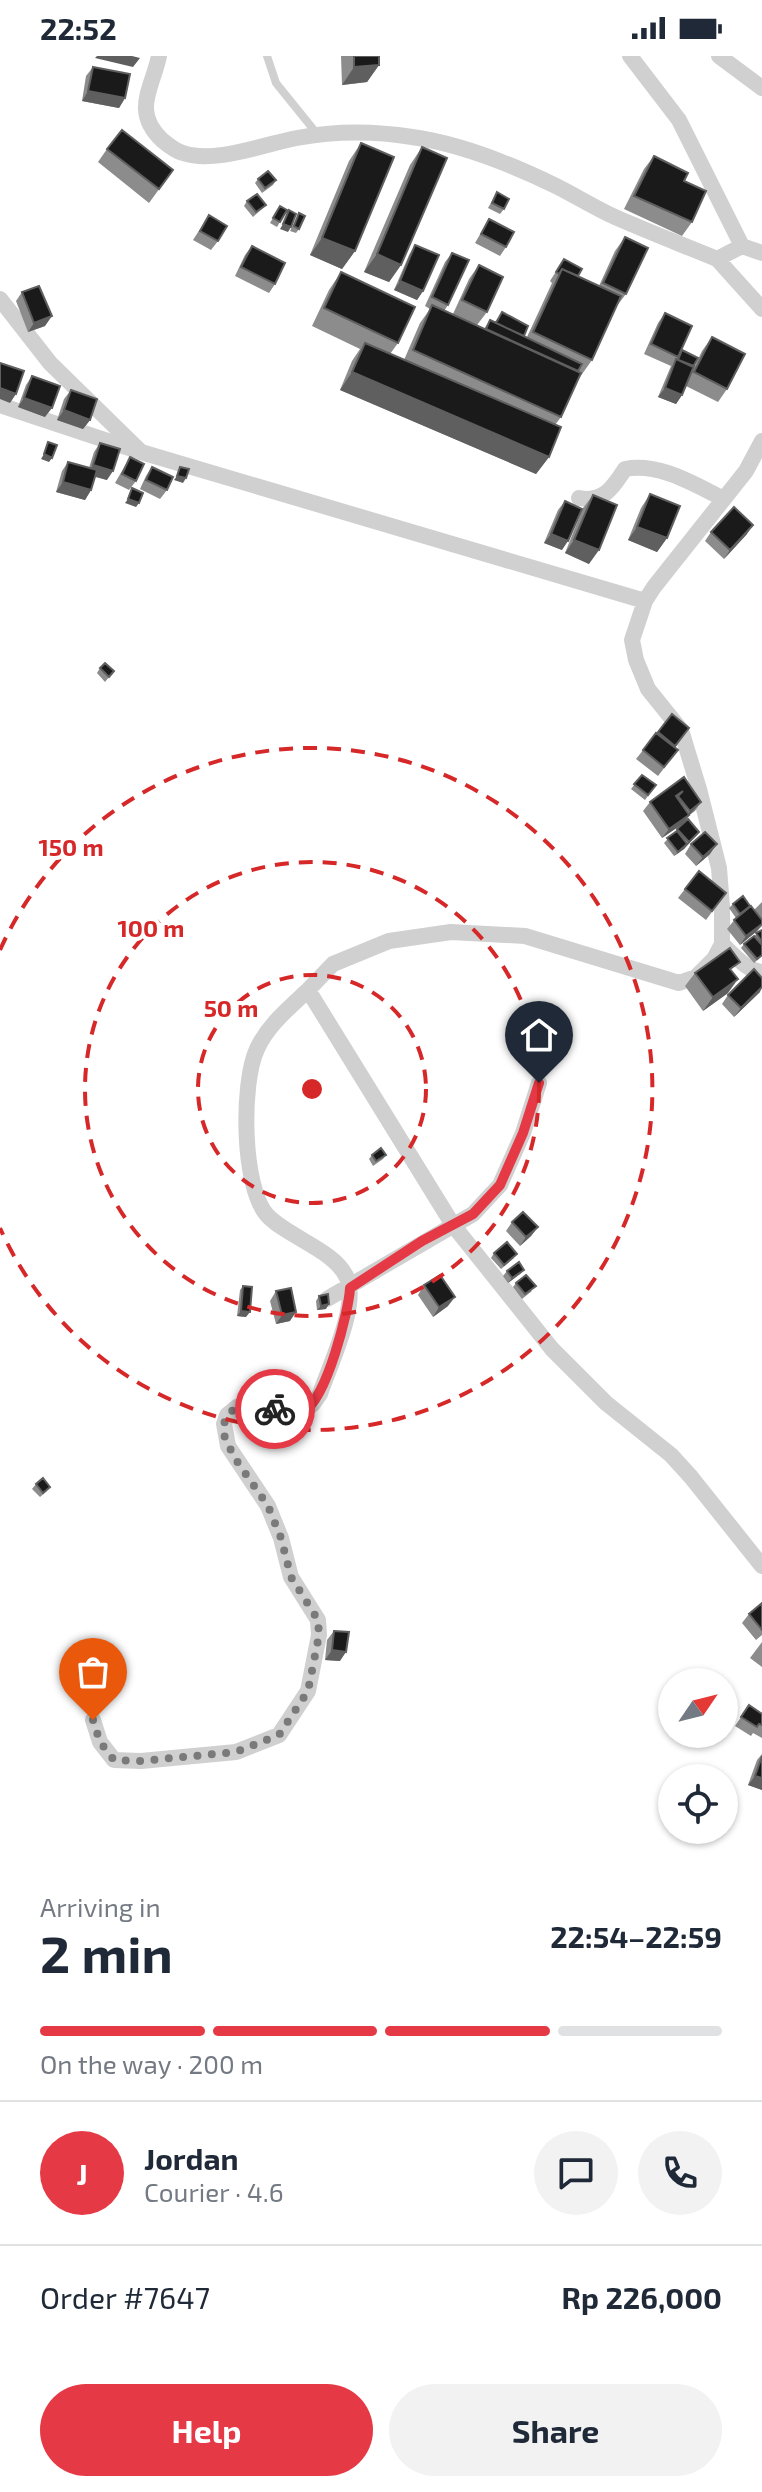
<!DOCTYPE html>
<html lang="en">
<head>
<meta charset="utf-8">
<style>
	:root { --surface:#fff; --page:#f2f2f3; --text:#1f2937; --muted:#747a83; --line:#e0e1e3; --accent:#e63946 }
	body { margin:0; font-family:"Exo 2",sans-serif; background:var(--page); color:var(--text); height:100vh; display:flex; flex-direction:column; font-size:30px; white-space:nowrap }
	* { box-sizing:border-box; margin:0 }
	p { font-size:26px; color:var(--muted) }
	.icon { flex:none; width:44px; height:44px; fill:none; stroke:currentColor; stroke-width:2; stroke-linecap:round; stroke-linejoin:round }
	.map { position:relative; height:1812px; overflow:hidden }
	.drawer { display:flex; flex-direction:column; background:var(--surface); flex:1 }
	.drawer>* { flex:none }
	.needle { width:52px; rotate:55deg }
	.fabs { position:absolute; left:658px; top:1612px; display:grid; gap:16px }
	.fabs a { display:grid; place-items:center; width:80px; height:80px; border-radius:50%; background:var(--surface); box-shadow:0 2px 6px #0004; font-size:40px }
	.pin { position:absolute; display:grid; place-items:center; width:68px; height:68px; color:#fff; margin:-82px -34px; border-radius:50% 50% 50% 0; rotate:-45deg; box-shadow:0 0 8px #0007 }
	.pin .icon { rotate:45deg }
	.courier { position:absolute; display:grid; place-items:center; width:80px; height:80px; margin:-40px; border:6px solid #e63946; border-radius:50%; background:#fff; color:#222; box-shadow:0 2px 10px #0007 }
	.headline em { font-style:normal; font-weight:700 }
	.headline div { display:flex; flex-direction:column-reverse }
	.headline { display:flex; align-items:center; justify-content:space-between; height:136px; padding:0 40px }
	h1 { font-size:52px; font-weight:700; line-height:60px }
	.bar { display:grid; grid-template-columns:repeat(4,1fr); gap:12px 8px; align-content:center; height:96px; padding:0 40px }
	.bar i { height:10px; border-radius:6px; background:var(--line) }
	.bar .on { background:var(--accent) }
	.bar p { grid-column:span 4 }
	.line { display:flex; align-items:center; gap:20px; padding:0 40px; border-top:2px solid var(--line) }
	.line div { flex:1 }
	.round { display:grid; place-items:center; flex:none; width:84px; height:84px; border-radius:42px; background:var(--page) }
	.primary-button { display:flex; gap:16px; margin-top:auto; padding:16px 40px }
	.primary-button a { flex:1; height:92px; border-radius:48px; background:var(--accent); color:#fff; font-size:32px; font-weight:700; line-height:92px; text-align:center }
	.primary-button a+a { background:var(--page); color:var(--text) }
	.status { display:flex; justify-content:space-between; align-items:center; height:56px; padding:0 40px; background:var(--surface); direction:ltr }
	.status svg { height:22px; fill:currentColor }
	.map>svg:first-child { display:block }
</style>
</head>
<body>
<div class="status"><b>22:52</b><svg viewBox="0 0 49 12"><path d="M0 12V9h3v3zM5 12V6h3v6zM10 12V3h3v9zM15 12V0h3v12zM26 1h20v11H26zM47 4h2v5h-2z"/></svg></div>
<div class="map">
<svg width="762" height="1812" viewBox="0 0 762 1812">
	<rect width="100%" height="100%" fill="#fff"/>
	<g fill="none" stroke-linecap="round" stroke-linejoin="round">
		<path stroke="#d0d0d0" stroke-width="8" d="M267 0 276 27 318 79"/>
		<path stroke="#d0d0d0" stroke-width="16" d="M159 0C152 33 132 55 162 84 168 89 175 95 183 97 215 108 264 88 297 82 334 75 375 75 412 81 462 88 511 108 556 130 576 140 595 152 615 161 649 176 683 189 717 203
			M630 0 679 64 742 190 762 197
			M719 0 762 32
			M742 190 717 203 762 253
			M0 243 50 307 141 396 645 545
			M0 349 135 394
			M762 385 746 415 654 531 645 545 632 584 636 604 648 633 681 674 699 733 719 812 722 851V888L714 903 696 921 679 927 525 880 451 876 389 885 333 908 308 934 453 1169 552 1293 606 1347 671 1399 691 1421 762 1510
			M579 442C604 447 613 431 625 413 659 406 695 429 724 443
			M722 888C733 898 747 915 762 916
			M327 1243 473 1158 500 1129 523 1077 539 1027
			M93 1664 100 1686 114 1704 141 1705 236 1696 279 1679 308 1635 319 1579 318 1564 291 1521 281 1482 268 1450 228 1390 224 1368 227 1359 237 1351 247 1348 259 1349 294 1357 304 1355 313 1348 320 1338C329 1311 359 1249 347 1222 335 1194 287 1181 267 1159 242 1131 241 1027 257 993 268 969 289 952 308 934"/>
	</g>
	<path fill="#8c8c8c" d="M341 0H379V9L367 26 342 29Z
		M93 11 125 42 119 52 82 45 86 20Z
		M361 87 355 195 342 213 310 199 349 105Z
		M422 91 401 209 389 226 364 216 410 109Z
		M107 93 173 114 149 147 98 106Z
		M654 100 684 125 692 166 682 180 624 153 644 113Z
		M258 123 276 124 273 129 262 137 255 127Z
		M497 136 504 153 500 158 488 152Z
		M247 145 266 149 262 153 253 161 244 150Z
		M280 150 287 154 277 171 270 167Z
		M299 157V173L296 177 290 175Z
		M209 159 218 185 211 194 193 184Z
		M489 163 506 191 500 200 475 187Z
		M625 181 626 238 616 251 592 304 580 321H579L561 361 555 369 549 401 536 418 340 334 352 305 360 293 312 270 329 234 341 216 398 287 390 298 404 304 420 267 430 253 425 250 445 206 452 197 448 249 444 255 484 273 490 264 495 266 502 256 524 280 527 281 552 227 550 225 564 203 578 220 599 230 615 195Z
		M415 189 423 235 417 244 394 234 409 199Z
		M252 190 275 228 269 237 235 220 245 199Z
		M479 209 487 256 477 269 453 258 469 223Z
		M22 236 45 270 28 276 16 245Z
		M665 257 679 298 689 322 702 295 712 281 727 333 718 346 686 330 682 339 676 348 658 341 671 310 644 298 658 267Z
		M32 320 45 361 18 351 26 329Z
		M71 334 90 364 83 373 57 364 64 343Z
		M100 387 107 424 95 421 91 434 85 444 56 436 62 415 68 406 89 412 94 396Z
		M130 401 136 425 129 434 115 427Z
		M152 411 167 434 160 443 140 433 146 420Z
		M650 438 667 482 657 496 628 484 641 452Z
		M593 439 589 508 565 497 583 452Z
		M565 445 562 494 544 487 558 454Z
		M711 476 747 478 724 503 705 485Z
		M100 612 114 615 105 626 97 617Z
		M672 658 689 672 675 692 678 694 658 720 636 703Z
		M642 719 656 729 645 744 631 733Z
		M684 721 701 746 695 755 688 760 683 768 699 776 684 793 674 800 664 787 681 769 662 782 643 755 650 746Z
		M691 788 710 798 696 810 685 798Z
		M685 833 726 837 706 864 678 842Z
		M762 846V870L757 875 740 889 727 873 736 862 729 852 733 848 754 854Z
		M762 874V900L754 907 741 892 744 888Z
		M695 917 728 937 703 955 685 930Z
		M760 936 734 961 722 948 728 939Z
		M372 1099H386L383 1103 373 1110 369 1103Z
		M512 1166 538 1171 531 1180 520 1190 506 1175Z
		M494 1197 514 1202 501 1213 491 1202Z
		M524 1214 520 1218 508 1227 503 1220 507 1215Z
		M516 1227 532 1235 522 1243 513 1231Z
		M424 1229 448 1250 433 1261 418 1239Z
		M243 1230 246 1261 237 1260 240 1234Z
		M276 1235 290 1265 276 1268 270 1245Z
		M319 1240 326 1253 317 1254 316 1245Z
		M278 1324 291 1342 279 1345 275 1329Z
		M36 1428 47 1435 40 1441 32 1433Z
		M762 1547V1579L756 1584 742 1567 749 1558Z
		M334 1575 340 1605 325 1604 327 1584Z
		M762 1586V1611L750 1602Z
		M749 1649 762 1657V1682L753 1677 751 1680 735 1670Z
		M762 1698V1734L748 1729 757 1704Z"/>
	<path fill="#5f5f5f" d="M97 0H132L140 2 133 11 95 2Z
		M379 9 367 26 342 29 354 11Z
		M88 35 125 42 119 52 82 45Z
		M283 168 291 171 288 176 280 173Z
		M322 182 355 195 342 213 310 199Z
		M377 198 401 209 389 226 364 216Z
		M400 225 423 235 417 244 394 234Z
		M52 260 45 270 28 276 34 267Z
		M352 316 549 401 536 418 340 334Z
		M0 332 16 338 10 347 0 343Z
		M665 332 682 339 676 348 658 341Z
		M24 342 52 352 45 361 18 351Z
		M64 354 90 364 83 373 57 364Z
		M44 398 52 402 49 406 41 403Z
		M93 409 113 415 107 424 87 418Z
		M177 420 186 422 183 427 174 424Z
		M63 426 91 434 85 444 56 436Z
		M128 443 139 447 136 451 125 447Z
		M753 469 747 478 724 503 730 494Z
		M637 471 667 482 657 496 628 484Z
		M551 478 568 485 562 494 544 487Z
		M574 484 599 494 589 508 565 497Z
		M701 746 682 768 662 782 669 773 685 762 690 755Z
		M699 776 684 793 674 800 678 796Z
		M717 788 710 798 696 810 703 801Z
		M762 868 757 875 740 889 746 880Z
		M738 923 728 937 703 955 713 941Z
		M762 931 760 936 734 961 741 952Z
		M538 1171 531 1180 520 1190 526 1181Z
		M524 1214 520 1218 508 1227 512 1222Z
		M455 1241 448 1250 433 1261 439 1251Z
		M329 1248 326 1253 317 1254 321 1250Z
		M241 1255 250 1256 246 1261 237 1260Z
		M296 1256 290 1265 276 1268 282 1259Z
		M294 1338 291 1342 279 1345 282 1341Z
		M332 1594 346 1596 340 1605 325 1604Z
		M755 1720 762 1722V1734L748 1729Z"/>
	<path fill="#1a1a1a" stroke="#5f5f5f" stroke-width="2" d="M354 0H379V9L354 11Z
		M93 11 130 18 125 42 88 35Z
		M122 74 173 114 159 133 107 93Z
		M361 87 394 101 355 195 322 182Z
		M422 91 447 102 401 209 377 198Z
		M654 100 688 117 684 125 706 135 692 166 634 140Z
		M268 115 276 124 265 132 258 123Z
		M497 136 509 143 504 153 492 147Z
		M257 138 266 149 256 156 247 145Z
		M280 150 287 154 280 166 273 162Z
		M289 154 296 158 291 171 283 168Z
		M299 157 305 160 299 173 294 170Z
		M209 159 227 170 218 185 200 175Z
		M489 163 514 176 506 191 481 178Z
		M625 181 648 192 626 238 603 227Z
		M415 189 439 199 423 235 400 225Z
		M252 190 285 207 275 228 241 211Z
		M452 197 469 204 448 249 432 241Z
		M564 203 582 213 578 220 562 213 559 218 556 216Z
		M479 209 503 221 487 256 462 244Z
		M562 213 621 240 592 304 533 276Z
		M341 216 415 251 398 287 324 252Z
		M39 230 52 260 34 267 22 236Z
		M432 249 581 317 561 361 413 294Z
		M502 256 528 270 524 280 496 267Z
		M665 257 692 270 678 301 651 288Z
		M490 264 582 308 578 315 486 273Z
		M712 281 745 298 727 333 694 316Z
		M365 287 561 371 549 401 352 316Z
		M682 294 698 302 693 311 678 304Z
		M676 303 694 310 682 339 665 332Z
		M0 307 24 315 16 338 0 332Z
		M32 320 60 330 52 352 24 342Z
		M71 334 97 343 90 364 64 354Z
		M48 386 57 389 52 402 44 398Z
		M100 387 120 393 113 415 93 409Z
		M130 401 144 408 136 425 122 418Z
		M68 406 97 414 91 434 63 426Z
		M152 411 173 421 167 434 146 424Z
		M180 411 189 413 186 422 177 420Z
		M132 432 143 437 139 447 128 443Z
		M650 438 680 450 667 482 637 471Z
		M593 439 617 449 599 494 574 484Z
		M565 445 582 453 568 485 551 478Z
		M734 451 753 469 730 494 711 476Z
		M105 607 114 615 109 621 100 612Z
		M672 658 689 672 675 690 658 676Z
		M656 677 678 694 664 711 643 694Z
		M642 719 656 729 648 739 634 728Z
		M684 721 701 746 690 755 678 740 683 735 676 740 689 759 669 773 650 746Z
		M688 763 699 776 689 786 677 773Z
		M677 775 687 788 678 796 667 782Z
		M705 776 717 788 703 801 691 788Z
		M699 815 726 837 712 855 685 833Z
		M743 840 750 850 740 858 733 848Z
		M751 850 762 864V868L746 880 734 864Z
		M762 874V886L756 877Z
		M754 880 762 889V899L757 903 744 888Z
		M730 892 740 906 730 913 738 923 713 941 695 917Z
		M754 913 762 922V931L741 952 728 939Z
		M381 1092 386 1099 376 1105 372 1099Z
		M523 1156 538 1171 526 1181 512 1166Z
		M507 1186 517 1198 504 1209 494 1197Z
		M519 1206 524 1214 512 1222 507 1215Z
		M440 1219 455 1241 439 1251 424 1229Z
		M526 1219 536 1230 525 1238 516 1227Z
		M243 1230 252 1231 250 1256 241 1255Z
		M291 1232 296 1256 282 1259 276 1235Z
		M328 1238 329 1248 321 1250 319 1240Z
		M289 1321 294 1338 282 1341 278 1324Z
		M43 1422 50 1431 43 1437 36 1428Z
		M762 1547V1574L749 1558Z
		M334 1575 349 1576 346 1596 332 1594Z
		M710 1617 714 1622 710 1626H704L702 1623Z
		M724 1629 734 1640 726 1647 724 1645Z
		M749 1649 762 1658V1669L759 1668 757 1671 741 1661Z
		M762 1700V1722L755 1720Z"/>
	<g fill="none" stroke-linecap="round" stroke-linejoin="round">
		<path stroke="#7a7a7a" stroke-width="8" stroke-dasharray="0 14.4" d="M93 1664 100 1686 114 1704 141 1705 236 1696 279 1679 308 1635 319 1579 318 1564 291 1521 281 1482 268 1450 234 1401 224 1379V1368L227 1359 237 1351 247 1348 275 1353"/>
		<path stroke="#e63946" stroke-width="10" d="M275 1353C284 1356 296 1359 305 1354 326 1343 349 1255 350 1232L422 1185 473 1158 500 1129 523 1077 539 1027"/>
	</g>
	<g fill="none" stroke="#d62828" stroke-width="4" stroke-dasharray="14 10">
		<circle cx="312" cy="1033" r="114"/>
		<circle cx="312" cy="1033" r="227"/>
		<path d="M0 894A341 341 0 1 1 0 1172"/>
	</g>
	<circle cx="312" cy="1033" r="12" fill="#d62828" stroke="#fff" stroke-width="4"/>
	<g font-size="24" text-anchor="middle" font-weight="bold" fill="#d62828" stroke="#fff" stroke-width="8" stroke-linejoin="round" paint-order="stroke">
		<text x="71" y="800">150 m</text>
		<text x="151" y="881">100 m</text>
		<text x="231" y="961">50 m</text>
	</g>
</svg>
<div class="fabs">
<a><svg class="needle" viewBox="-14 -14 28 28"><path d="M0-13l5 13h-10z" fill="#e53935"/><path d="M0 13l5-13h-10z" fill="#747a83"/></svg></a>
<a><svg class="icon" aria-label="locate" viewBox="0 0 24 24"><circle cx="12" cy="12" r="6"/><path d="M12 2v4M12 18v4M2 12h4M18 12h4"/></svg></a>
</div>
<div class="pin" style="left:93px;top:1664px;background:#ea580c"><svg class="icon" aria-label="bag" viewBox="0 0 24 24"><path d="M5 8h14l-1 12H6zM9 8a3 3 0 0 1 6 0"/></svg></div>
<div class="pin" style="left:539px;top:1027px;background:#1f2937"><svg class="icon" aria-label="home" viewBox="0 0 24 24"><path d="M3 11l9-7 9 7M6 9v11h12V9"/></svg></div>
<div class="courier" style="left:275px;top:1353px"><svg class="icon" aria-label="bike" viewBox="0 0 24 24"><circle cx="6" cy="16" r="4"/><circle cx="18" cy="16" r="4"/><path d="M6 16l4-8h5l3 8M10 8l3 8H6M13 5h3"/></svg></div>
</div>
<section class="drawer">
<div class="headline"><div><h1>2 min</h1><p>Arriving in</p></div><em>22:54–22:59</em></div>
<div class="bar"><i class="on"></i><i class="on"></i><i class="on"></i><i></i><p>On the way · 200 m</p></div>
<div class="line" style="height:144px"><b class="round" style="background:var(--accent);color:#fff">J</b><div><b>Jordan</b><p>Courier · 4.6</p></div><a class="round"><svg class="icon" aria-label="chat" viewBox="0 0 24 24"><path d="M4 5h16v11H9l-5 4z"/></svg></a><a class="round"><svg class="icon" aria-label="phone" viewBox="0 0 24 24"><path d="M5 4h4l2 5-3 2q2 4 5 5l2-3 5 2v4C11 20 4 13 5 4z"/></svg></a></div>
<div class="line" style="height:104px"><div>Order #7647</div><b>Rp 226,000</b></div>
<div class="primary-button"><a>Help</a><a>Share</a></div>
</section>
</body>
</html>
